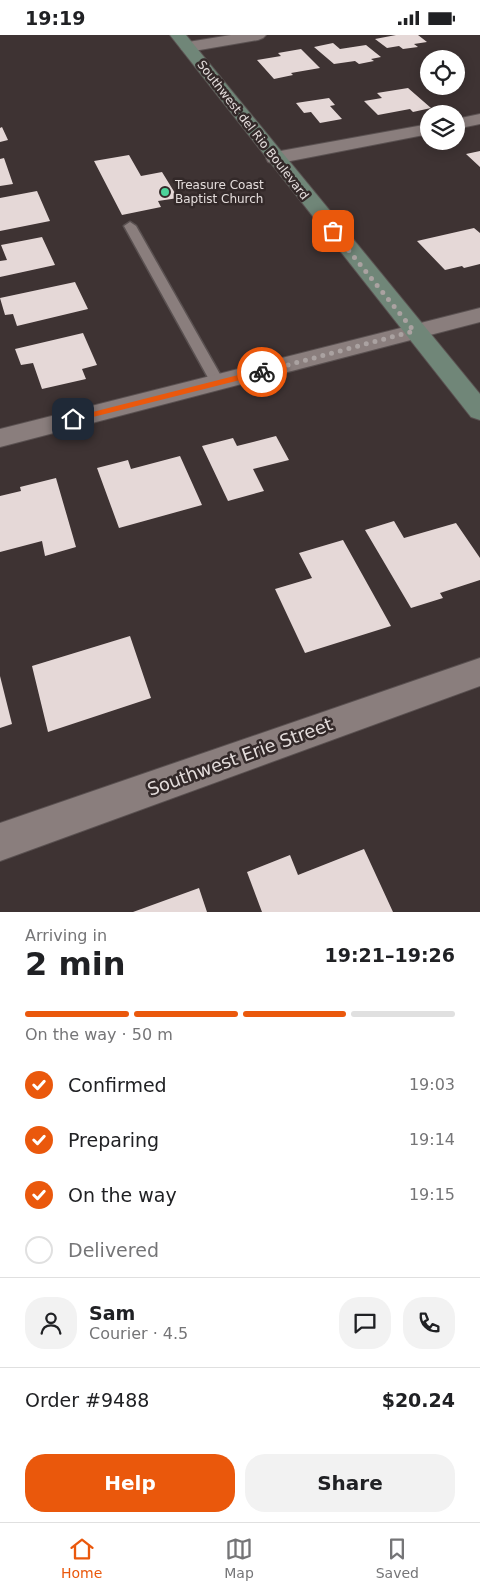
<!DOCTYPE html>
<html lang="en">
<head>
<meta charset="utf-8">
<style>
	:root { --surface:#fff; --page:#f2f2f2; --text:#202124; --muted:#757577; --line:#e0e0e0; --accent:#ea580c }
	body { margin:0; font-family:"DejaVu Sans",sans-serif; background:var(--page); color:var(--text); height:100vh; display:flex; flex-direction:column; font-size:19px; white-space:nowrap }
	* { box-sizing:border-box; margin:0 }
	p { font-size:16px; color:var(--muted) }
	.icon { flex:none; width:28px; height:28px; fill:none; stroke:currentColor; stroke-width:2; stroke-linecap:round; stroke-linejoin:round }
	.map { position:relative; height:877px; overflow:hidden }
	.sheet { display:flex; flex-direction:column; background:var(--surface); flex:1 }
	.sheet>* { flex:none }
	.controls { position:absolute; left:420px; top:15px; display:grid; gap:10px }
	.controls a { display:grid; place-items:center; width:45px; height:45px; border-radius:50%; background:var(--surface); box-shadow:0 2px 12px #0003; font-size:25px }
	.pin { position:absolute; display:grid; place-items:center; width:42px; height:42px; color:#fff; margin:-21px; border-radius:10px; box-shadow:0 2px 8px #0006 }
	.courier { position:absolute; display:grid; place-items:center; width:50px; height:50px; margin:-25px; border:4px solid #ea580c; border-radius:50%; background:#fff; color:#222; box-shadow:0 1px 6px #0007 }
	.headline em { font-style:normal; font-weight:700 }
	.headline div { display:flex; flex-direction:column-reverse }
	.headline { display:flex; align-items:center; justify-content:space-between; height:85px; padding:0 25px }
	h1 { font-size:32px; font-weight:700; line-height:38px }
	.bar { display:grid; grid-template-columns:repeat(4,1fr); gap:8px 5px; align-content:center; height:60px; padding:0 25px }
	.bar i { height:6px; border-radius:4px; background:var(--line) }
	.bar .current { background:var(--accent) }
	.bar p { grid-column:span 4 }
	.line { display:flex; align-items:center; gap:12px; padding:0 25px; border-top:1px solid var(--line) }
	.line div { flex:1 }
	.round { display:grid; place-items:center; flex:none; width:52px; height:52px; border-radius:20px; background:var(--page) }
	ol { padding:0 25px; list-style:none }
	li { display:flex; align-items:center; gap:15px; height:55px }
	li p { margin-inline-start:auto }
	li .icon { padding:5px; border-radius:50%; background:var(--accent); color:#fff; stroke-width:4 }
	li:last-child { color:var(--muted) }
	li i { width:28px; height:28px; border:2px solid var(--line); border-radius:50% }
	.button { display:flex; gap:10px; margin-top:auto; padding:10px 25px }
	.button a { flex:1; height:58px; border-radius:20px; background:var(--accent); color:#fff; font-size:20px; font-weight:700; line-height:58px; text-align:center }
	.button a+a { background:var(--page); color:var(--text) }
	.status { display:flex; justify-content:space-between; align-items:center; height:35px; padding:0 25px; background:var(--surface); direction:ltr }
	.status svg { height:14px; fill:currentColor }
	.tab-bar { display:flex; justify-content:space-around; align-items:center; height:70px; border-top:1px solid var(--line); background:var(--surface); font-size:14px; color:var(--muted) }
	.tab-bar a { display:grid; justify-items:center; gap:2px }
	.tab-bar .current { color:var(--accent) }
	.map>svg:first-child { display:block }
</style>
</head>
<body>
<div class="status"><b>19:19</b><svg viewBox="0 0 49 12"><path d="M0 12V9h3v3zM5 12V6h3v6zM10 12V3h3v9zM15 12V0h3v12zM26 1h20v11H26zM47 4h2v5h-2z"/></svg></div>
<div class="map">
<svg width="480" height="877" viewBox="0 0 480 877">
	<rect width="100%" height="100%" fill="#3e3333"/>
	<path fill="#e5d8d7" d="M396 0H418L427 7 414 9 418 12 403 14 399 11 387 13 375 4Z
		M333 8 340 14 366 10 381 22 371 24 374 26 359 29 355 26 334 29 314 12Z
		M301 14 320 33 291 38 293 40 274 44 257 25 281 21 278 18Z
		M408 53 431 73 413 77 410 74 378 80 364 66 382 63 377 58Z
		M329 63 335 70 330 71 342 84 320 88 311 77 304 78 296 68Z
		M2 92 8 105 0 107V93Z
		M480 116V132L466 119Z
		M129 120 141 141 162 137 178 163 158 166 161 172 122 180 94 126Z
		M4 123 13 149 0 151V124Z
		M37 156 50 186 0 196V163Z
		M474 193 480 198V229L464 233 462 231 445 235 417 206Z
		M42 202 55 230 0 242V226L7 225 1 210Z
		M75 247 88 274 17 291 13 279 5 280 0 263Z
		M83 298 97 330 82 334 86 344 42 354 33 328 21 330 15 314Z
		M276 401 289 425 253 434 264 456 228 466 202 411 233 403 237 411Z
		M180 421 202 470 119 493 97 433 128 425 131 434Z
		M56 443 76 512 45 521 42 506 0 517V461L21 456 20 452Z
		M394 486 404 503 456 488 480 523V545L440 558 443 563 411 573 365 495Z
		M343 505 391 591 305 618 275 554 312 543 299 518Z
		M130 601 151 663 48 697 32 631Z
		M0 641 12 689 0 693Z
		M364 814 393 877H262L247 837 290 820 298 840Z
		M199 853 207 877H133Z"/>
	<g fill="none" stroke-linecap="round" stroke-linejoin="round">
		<g stroke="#5a5151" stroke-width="3">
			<path id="lane" d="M130 187 136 191 225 348 223 351H213L211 348 124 191Z"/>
		</g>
		<g stroke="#5a5151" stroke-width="2">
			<path id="street" d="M231 0H266L263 3 258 5 188 17 182 15 180 12 182 9 188 7Z
				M480 79V89L456 94V84Z
				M429 89V99L275 129 268 127 266 123 268 119 275 117Z
				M480 273V287L0 412V394Z
				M480 623V651L0 826V788Z"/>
		</g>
		<g stroke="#5a5151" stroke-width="2">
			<path id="secondary" d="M170 0H186L480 359V385L471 382Z"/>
		</g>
		<use href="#lane" fill="#8a7e7d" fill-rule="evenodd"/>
		<use href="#street" fill="#8a7e7d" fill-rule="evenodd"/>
		<use href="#secondary" fill="#708678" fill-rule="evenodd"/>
	</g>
	<path fill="#ea580c" d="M262 334 264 335V339L73 387 69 384 73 382Z"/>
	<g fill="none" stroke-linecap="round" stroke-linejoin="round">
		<path stroke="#aaa2a1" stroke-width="5" stroke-dasharray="0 9" d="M262 337 414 296 333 196"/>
	</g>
	<circle fill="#4cd39a" stroke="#332929" stroke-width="2" cx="165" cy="157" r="5"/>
	<g text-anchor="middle" stroke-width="5" stroke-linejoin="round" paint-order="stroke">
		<g font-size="12" fill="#e4dddc" stroke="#332929">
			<text transform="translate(253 95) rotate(52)" y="4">Southwest del Rio Boulevard</text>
		</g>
		<g font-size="12" fill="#e4dddc" stroke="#332929" text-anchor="start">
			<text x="175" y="154">Treasure Coast<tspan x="175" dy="14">Baptist Church</tspan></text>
		</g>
		<g font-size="18" fill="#e4dddc" stroke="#332929">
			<text transform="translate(240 722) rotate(-20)" y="6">Southwest Erie Street</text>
		</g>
	</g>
</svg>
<div class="controls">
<a><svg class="icon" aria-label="locate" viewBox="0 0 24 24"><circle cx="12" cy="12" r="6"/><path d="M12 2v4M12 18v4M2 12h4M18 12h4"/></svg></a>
<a><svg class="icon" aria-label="layers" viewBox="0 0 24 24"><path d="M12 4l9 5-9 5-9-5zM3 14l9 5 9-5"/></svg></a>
</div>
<div class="pin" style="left:333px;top:196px;background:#ea580c"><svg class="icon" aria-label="bag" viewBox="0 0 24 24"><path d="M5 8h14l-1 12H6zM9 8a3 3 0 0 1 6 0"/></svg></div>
<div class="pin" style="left:73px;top:384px;background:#1f2937"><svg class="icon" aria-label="home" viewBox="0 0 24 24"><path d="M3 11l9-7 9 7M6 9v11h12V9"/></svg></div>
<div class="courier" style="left:262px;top:337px"><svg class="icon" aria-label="bike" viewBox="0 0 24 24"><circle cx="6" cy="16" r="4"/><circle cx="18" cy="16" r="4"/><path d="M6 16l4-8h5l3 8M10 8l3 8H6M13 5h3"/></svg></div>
</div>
<section class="sheet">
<div class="headline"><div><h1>2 min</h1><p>Arriving in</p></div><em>19:21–19:26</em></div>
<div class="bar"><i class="current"></i><i class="current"></i><i class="current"></i><i></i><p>On the way · 50 m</p></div>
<ol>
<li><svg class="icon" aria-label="check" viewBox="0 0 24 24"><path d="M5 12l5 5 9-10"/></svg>Confirmed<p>19:03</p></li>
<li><svg class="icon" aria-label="check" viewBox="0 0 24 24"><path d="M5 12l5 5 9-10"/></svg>Preparing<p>19:14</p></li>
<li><svg class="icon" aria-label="check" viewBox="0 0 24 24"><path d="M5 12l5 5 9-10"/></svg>On the way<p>19:15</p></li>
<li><i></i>Delivered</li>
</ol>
<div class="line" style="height:90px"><a class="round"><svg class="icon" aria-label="person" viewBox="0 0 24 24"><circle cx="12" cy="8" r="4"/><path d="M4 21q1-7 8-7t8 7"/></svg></a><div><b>Sam</b><p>Courier · 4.5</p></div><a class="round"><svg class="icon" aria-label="chat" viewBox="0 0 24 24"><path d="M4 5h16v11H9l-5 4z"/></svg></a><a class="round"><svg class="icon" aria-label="phone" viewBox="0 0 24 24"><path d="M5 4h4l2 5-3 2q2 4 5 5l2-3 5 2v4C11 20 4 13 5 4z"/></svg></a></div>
<div class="line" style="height:65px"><div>Order #9488</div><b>$20.24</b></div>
<div class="button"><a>Help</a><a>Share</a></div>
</section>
<nav class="tab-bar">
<a class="current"><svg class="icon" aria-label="home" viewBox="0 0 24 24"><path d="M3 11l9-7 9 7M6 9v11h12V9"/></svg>Home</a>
<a><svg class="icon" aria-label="map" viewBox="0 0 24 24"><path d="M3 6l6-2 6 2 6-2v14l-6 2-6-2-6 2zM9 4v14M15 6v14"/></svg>Map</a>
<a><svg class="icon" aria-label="saved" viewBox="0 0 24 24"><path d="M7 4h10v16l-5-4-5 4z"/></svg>Saved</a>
</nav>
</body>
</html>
